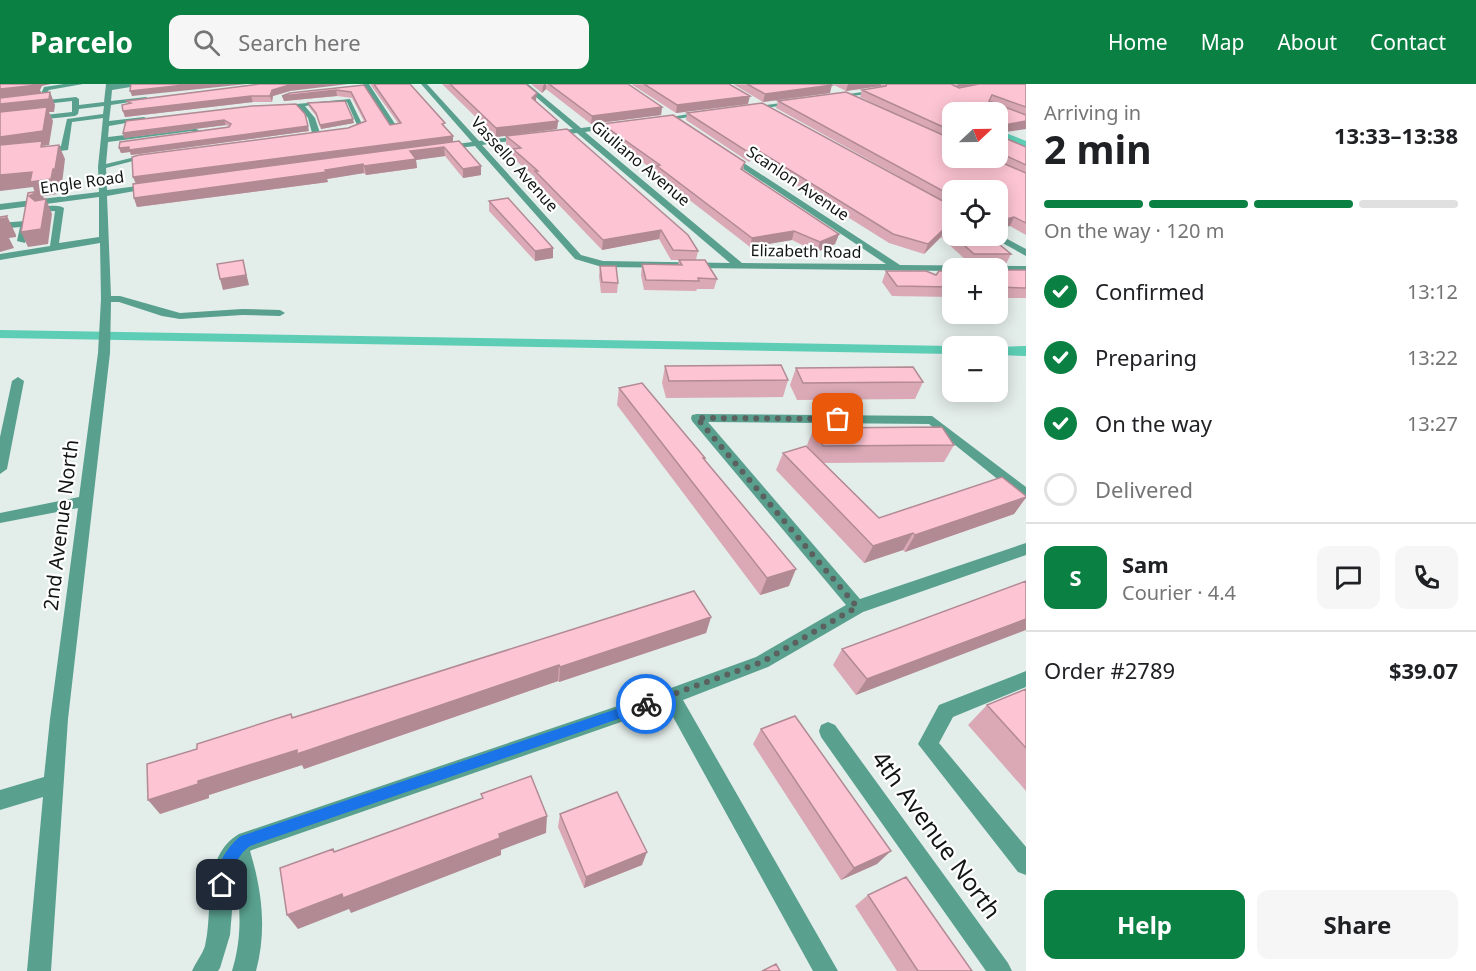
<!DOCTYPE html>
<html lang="en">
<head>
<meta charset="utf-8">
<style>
	:root { --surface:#fff; --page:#f6f6f6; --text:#202124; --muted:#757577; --line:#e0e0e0; --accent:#0b8043 }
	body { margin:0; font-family:"Noto Sans",sans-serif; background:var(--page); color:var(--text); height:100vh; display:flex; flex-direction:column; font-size:22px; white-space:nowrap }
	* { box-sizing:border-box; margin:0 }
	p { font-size:20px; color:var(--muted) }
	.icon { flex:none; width:33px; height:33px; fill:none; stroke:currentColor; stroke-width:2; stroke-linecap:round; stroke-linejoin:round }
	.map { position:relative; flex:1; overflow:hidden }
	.details { display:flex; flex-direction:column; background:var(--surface); width:450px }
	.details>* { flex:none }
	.needle { width:39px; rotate:68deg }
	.buttons { position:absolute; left:942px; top:18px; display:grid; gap:12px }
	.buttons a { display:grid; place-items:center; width:66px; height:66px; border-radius:12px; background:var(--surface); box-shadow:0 3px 15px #0003; font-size:30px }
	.pin { position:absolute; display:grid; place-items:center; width:51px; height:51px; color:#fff; margin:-26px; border-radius:12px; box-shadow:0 3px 9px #0006 }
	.courier { position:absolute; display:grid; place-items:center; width:60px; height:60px; margin:-30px; border:4px solid #1a73e8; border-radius:50%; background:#fff; color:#222; box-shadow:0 2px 8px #0007 }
	.summary em { font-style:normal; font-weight:700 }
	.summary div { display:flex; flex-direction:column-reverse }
	.summary { display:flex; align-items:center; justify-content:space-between; height:102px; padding:0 18px }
	h1 { font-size:39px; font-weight:700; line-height:45px }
	.bar { display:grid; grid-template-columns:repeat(4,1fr); gap:9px 6px; align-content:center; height:72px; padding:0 18px }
	.bar i { height:8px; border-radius:4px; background:var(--line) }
	.bar .current { background:var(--accent) }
	.bar p { grid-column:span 4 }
	.line { display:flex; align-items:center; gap:15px; padding:0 18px; border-top:2px solid var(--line) }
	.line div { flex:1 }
	.round { display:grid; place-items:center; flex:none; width:63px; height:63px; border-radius:12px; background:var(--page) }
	ol { padding:0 18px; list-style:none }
	li { display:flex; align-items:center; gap:18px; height:66px }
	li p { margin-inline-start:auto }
	li .icon { padding:6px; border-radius:50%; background:var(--accent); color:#fff; stroke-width:4 }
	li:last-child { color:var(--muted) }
	li i { width:33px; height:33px; border:3px solid var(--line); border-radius:50% }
	.cta { display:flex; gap:12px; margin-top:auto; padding:12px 18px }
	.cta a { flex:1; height:69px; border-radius:12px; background:var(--accent); color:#fff; font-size:24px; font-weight:700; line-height:69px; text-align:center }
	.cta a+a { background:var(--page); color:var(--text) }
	header { display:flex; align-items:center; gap:36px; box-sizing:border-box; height:84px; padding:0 30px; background:var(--accent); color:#fff }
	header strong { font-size:28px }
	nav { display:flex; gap:33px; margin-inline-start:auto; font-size:21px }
	.search { width:420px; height:54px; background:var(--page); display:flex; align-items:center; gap:15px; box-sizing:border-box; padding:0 21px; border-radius:12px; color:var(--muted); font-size:22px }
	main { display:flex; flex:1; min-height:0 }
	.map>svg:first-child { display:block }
</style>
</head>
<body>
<header>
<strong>Parcelo</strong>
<div class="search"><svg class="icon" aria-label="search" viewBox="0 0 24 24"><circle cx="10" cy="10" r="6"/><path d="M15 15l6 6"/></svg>Search here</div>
<nav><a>Home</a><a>Map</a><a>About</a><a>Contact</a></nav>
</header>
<main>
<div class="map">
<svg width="1026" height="887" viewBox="0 0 1026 887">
	<rect width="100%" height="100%" fill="#e3edea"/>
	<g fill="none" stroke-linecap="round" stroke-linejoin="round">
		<path fill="#5dceb5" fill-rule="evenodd" d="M998 46 1026 57V64L998 52Z
			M0 246 952 262H956H952V270L0 254Z
			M1026 262V272L998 271V263Z"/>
		<path fill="#59a08f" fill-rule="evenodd" d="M64 0H83L49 6 44 12 41 10 44 3Z
			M106 0H149L112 6 111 17 146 13 149 15 111 21 109 37 144 33 148 35 109 42 108 53 194 43 202 49 198 51 192 47 108 58 106 80 152 69 156 71 106 84 107 106 153 100 157 103 107 112 111 212H120L180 229 242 225 280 226 285 229 280 232 242 231 180 235 162 232 119 218H111L110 269 68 635 51 887H27L43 713 0 726V706L44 693 50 635 78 424 0 439V429L79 413 98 269 101 215 100 159 0 176V170L50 162 55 127 39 128 38 126C43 122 58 120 64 124L59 159 99 153V113L0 126V120L99 108 98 83 103 34 72 38 68 66 0 74V70L61 62 67 35 103 30 104 22 79 25 78 30 75 32 0 40V36L72 28V17L0 25V21L76 13 79 15V21L104 18Z
			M363 0H369L399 46H393Z
			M421 0H427L479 57 527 51 524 55 482 61 581 171 603 177 730 179 577 49 548 52V48L573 45 521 0H528L581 44 622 39 619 43 585 48 742 179 886 180 724 72V68H727L900 181 1026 182V188H998V184H952V187L602 183 575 175 475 62 441 66V62L472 58Z
			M883 5 881 8 831 15 828 13Z
			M350 15 364 44 345 48 341 46 357 41 347 18 305 22 315 34 320 49 316 51 312 49 308 34 298 22 278 24 275 22Z
			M797 17 795 20 747 26 744 24Z
			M706 27 708 30 658 38 654 36Z
			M25 137 30 140 25 159 17 157 20 143 0 145V139Z
			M998 150 1026 165V172L990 152Z
			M18 293 24 297 7 385 0 390V353L12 297Z
			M697 330 932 332 1026 403V415L1021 414 929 340 708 338 860 515 1026 459V471L863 528 768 583 683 616 838 887H813L667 622 252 766 250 767C262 807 267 846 256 887H232C242 855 241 824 235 791L230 851 220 884 218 887H192C196 878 202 871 205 862 214 826 201 772 239 750L671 604 756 573 846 521 692 337 691 334 692 331Z
			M1026 587V603L953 633 939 659 1026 763V791L1018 788 918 660 939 621Z
			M828 638 835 641 1008 879 1012 887H986L821 653 819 647 821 641Z"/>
	</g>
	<path fill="#daa9b5" d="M370 0H410L453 52V58L481 91 463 94 445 72 416 76 417 84 366 91 364 89 327 95 328 98 137 123 134 114 136 99 133 93 348 44 364 37 352 14 337 12 284 17 282 12 364 1 390 41 398 39Z
		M442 0H526L536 16 535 17 558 37 557 45 496 53Z
		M531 0H628L662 23 661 31 591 40 546 5 542 9Z
		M631 0H729L748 20 676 29Z
		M733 0H830V9L763 18Z
		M832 0H1026V45L952 28V74H998V51L1026 63V151L1010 142 952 106V152H989L1011 170 1006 180 969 179 941 153 924 170 889 159 752 73 749 78 686 36 687 29 900 93 776 24 778 17 887 26 860 13 862 6 881 2 846 7Z
		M290 7 273 12 272 18H253L125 33 123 27 128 20 127 17Z
		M308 19 354 39 321 45 317 33 309 23Z
		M252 22 309 47 131 71 130 68 121 69 119 64 229 43 226 41 124 54 123 49Z
		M602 40 745 78 743 86 839 150 835 160 817 168 792 156 750 163 656 90V88L601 48Z
		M506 52 698 167 696 176 717 195 714 205H697L696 207 644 206 641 191 642 180 678 181 679 176H671L659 155 602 166 535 96V93L513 74V67L506 60Z
		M489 117 553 174 535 177 489 127Z
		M600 182 618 199 617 209H601L599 192Z
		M949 185H952V213L892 212 882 198 886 187 936 191 948 187Z
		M998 186H1026V214H998Z
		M665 282 788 296 783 313 666 314 662 299Z
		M796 284 923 298 915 315 797 316 790 301Z
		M619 304 705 374V376L789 502 760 511 617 321Z
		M814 344 954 361 944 378 824 379 879 434 1026 412V414L1014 430 905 468 903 466 864 479 776 386 783 369 808 364 807 361Z
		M1026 497 856 611 833 581 842 565Z
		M711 533 706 549 559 598 558 597 304 685 302 681 209 711V714L160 730 197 665 291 630 293 633Z
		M1026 605V707L968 641 987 621Z
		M761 645 877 780 841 796 753 660Z
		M560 730 642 781 584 804 558 743Z
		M868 811 972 887H897L855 822Z"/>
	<path fill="#b18a94" d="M34 0H51L42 2 40 6 44 14 0 19V5Z
		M193 0H247L132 12 130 7Z
		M298 0H349L290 7 273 12 272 18 270 12 272 6 289 1Z
		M544 0H546V5L542 9 543 2Z
		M848 0H881V2L846 7Z
		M958 0H982L957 3Z
		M832 1 830 9 763 18 765 10Z
		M336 6 337 12 284 17 282 12Z
		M50 8 55 21 54 28H49L53 37 49 61 0 68V20Z
		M537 9 536 16 532 22V14Z
		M251 12 253 18 125 33 123 27Z
		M750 12 748 20 676 29 677 21Z
		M662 23 661 31 591 40 592 32Z
		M353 35 354 39 321 45 320 41Z
		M224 36 226 41 124 54 123 49Z
		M558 37 557 45 496 53V44Z
		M1026 37V45L998 49V42Z
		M308 42 309 47 131 71 130 68 121 69 119 64Z
		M453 52V58L136 100 133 93Z
		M59 61 65 75 62 100H59L58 110 43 112 45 117 46 115 52 130 48 160 28 163 21 148 29 112 35 109 33 103 0 107V91L53 85Z
		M444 63 445 72 416 76 417 84 366 91 364 82 410 67Z
		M754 64 752 73 749 78 751 70Z
		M363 80 364 89 327 95 328 98 137 123 134 114Z
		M481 82V91L463 94V85Z
		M7 132 16 151V153L9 154 14 164 0 168V135Z
		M1014 133 1010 142 998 145V137Z
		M945 144 941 153 924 170 928 160Z
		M661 146 659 155 602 166 603 156Z
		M794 147 792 156 750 163 752 154Z
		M839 150 835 160 817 168 820 158Z
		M553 164V174L535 177V167Z
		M243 176 249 201 223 206 220 195Z
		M1026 413 1014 430 905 468 915 451Z
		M913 449 903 466 864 479 873 462Z
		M796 485 789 502 760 511 767 494Z
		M711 533 706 549 559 598 560 583Z
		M1026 535V546L856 611 867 595Z
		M559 581 558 597 304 685 302 681 209 711V714L160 730 148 716 198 697Z
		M547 732 546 749 501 766V771L351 829 349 825 298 845 287 831Z
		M891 767 877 780 841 796 854 784Z
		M647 768 642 781 584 804 586 793Z"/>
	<path fill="#fdc5d3" stroke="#b18a94" stroke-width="1.5" d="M0 0H36L38 1 0 5Z
		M131 0H193L130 7Z
		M260 0H298L289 1 272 6 270 12H251L123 27 122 21 131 19 127 17Z
		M374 0H410L445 39 442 40 453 52 133 93 132 73 139 71 348 44 366 37 351 8 336 6 282 12 290 9 364 1 390 41 401 39Z
		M450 0H526L537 9 532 14 558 37 496 44Z
		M549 0H628L662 23 592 32Z
		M644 0H729L750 12 677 21Z
		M747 0H830L832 1 765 10Z
		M887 0H951L959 4 979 0H1026V23L992 11 989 17 1026 31V37L998 42V28H952V47L862 6 886 2Z
		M50 8 49 15 0 20V14Z
		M846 8 952 55V74H991L1026 89V139L1014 133 998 137V106H952V112L778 17Z
		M345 17 353 35 320 41 316 29 308 19Z
		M762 19 952 122V150L945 144 928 160 893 150 754 64 751 70 687 29Z
		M296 20 305 30 308 42 129 66V63L119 64 120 58 229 43 231 40 224 36 123 49 126 37 252 22Z
		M47 23 43 47 0 53V28Z
		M673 31 745 78 741 85 839 150 820 158 794 147 752 154 657 82 660 81 602 40Z
		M567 45 688 151 698 167 673 166 661 146 603 156 535 87H538L513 65 521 64 506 52Z
		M998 51 1026 63V81L998 68Z
		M42 57 41 63 59 61 55 85H53L51 95 30 98 32 88 0 91V61Z
		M459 57 481 82 463 85 444 63 410 67 416 75 364 82 363 80 325 86 326 88 134 114 133 100Z
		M40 107 29 112 35 117 46 115 41 145 21 148 28 109Z
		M508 114 553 164 535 167 489 117Z
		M7 132 6 134 0 135V133Z
		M954 152H989L1011 170H974Z
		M243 176 246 191 220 195 217 180Z
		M679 176H705L717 195 698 194 699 197 646 196 642 180 682 181Z
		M600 182H616L618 199 602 198Z
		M949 185H952V203L897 202 886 187H926L936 191 939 187H950Z
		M998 186H1026V204L998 203Z
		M781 281 788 296 669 297 665 282Z
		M913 283 923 298 803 299 796 284Z
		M642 299 705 374H703L796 485 767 494 619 304Z
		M942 343 954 361 823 362 814 344Z
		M806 362 879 434 1002 393 1026 412V413L915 451 913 449 873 462 783 369Z
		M1026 497V535L867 595 842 565Z
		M694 507 711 533 560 583 559 581 297 670V666L198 697V700L148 716 147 680 197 665V660L291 630 292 634Z
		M1026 605V664L987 621Z
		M795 632 891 767 854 784 761 645Z
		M531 692 547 732 499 750 500 754 343 814 342 810 287 831 280 784 333 765 334 768 483 714 481 710Z
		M617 708 647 768 586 793 560 730Z
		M906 793 972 887H918L868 811Z
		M776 880 780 887H762Z"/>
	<path fill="#1a73e8" d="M646 615 652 620 650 624 250 762C234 773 234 790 227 806L222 808 217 806C210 789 228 761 241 752Z"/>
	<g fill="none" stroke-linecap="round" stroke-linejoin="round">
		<path stroke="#5b615f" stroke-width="6" stroke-dasharray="0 10.8" d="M646 620 762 578 857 523 697 334 838 335"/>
	</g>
	<g text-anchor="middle" stroke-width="4.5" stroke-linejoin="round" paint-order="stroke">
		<g font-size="16" fill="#121514" stroke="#fff">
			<text transform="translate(641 79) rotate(40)" y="6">Giuliano Avenue</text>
			<text transform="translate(515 80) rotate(48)" y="6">Vassello Avenue</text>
			<text transform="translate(82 98) rotate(-8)" y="6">Engle Road</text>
			<text transform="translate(798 99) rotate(34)" y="6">Scanlon Avenue</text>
			<text transform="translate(806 167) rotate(1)" y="6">Elizabeth Road</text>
		</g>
		<g font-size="20" fill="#121514" stroke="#fff">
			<text transform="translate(61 441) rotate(-83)" y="7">2nd Avenue North</text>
		</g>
		<g font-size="24" fill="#121514" stroke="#fff">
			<text transform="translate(936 751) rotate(54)" y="8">4th Avenue North</text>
		</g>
	</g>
</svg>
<div class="buttons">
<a><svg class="needle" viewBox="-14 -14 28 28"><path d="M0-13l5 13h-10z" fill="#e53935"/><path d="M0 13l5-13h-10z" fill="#757577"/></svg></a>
<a><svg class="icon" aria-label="locate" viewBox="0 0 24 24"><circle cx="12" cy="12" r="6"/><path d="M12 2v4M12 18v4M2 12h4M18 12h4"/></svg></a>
<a>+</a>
<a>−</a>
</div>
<div class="pin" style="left:838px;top:335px;background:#ea580c"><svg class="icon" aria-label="bag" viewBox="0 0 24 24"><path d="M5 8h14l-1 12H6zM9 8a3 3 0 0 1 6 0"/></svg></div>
<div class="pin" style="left:222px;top:801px;background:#1f2937"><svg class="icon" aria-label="home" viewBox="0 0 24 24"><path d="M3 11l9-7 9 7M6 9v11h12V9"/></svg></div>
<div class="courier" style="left:646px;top:620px"><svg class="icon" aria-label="bike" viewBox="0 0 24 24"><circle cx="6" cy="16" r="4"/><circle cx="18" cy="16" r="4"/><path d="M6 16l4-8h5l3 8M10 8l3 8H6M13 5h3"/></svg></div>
</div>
<section class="details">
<div class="summary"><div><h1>2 min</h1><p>Arriving in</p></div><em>13:33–13:38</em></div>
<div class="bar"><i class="current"></i><i class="current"></i><i class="current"></i><i></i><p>On the way · 120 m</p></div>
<ol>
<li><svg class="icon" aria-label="check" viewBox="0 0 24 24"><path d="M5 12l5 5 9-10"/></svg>Confirmed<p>13:12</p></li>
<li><svg class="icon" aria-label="check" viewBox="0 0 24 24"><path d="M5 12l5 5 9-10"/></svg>Preparing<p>13:22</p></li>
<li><svg class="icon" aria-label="check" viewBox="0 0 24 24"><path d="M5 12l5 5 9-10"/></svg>On the way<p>13:27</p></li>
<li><i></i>Delivered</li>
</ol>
<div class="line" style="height:108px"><b class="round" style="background:var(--accent);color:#fff">S</b><div><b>Sam</b><p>Courier · 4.4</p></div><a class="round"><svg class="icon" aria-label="chat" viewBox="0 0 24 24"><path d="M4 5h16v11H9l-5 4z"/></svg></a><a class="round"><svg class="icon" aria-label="phone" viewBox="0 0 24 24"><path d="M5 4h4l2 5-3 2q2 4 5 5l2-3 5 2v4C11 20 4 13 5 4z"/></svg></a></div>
<div class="line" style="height:78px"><div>Order #2789</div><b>$39.07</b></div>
<div class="cta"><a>Help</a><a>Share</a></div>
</section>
</main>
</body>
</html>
